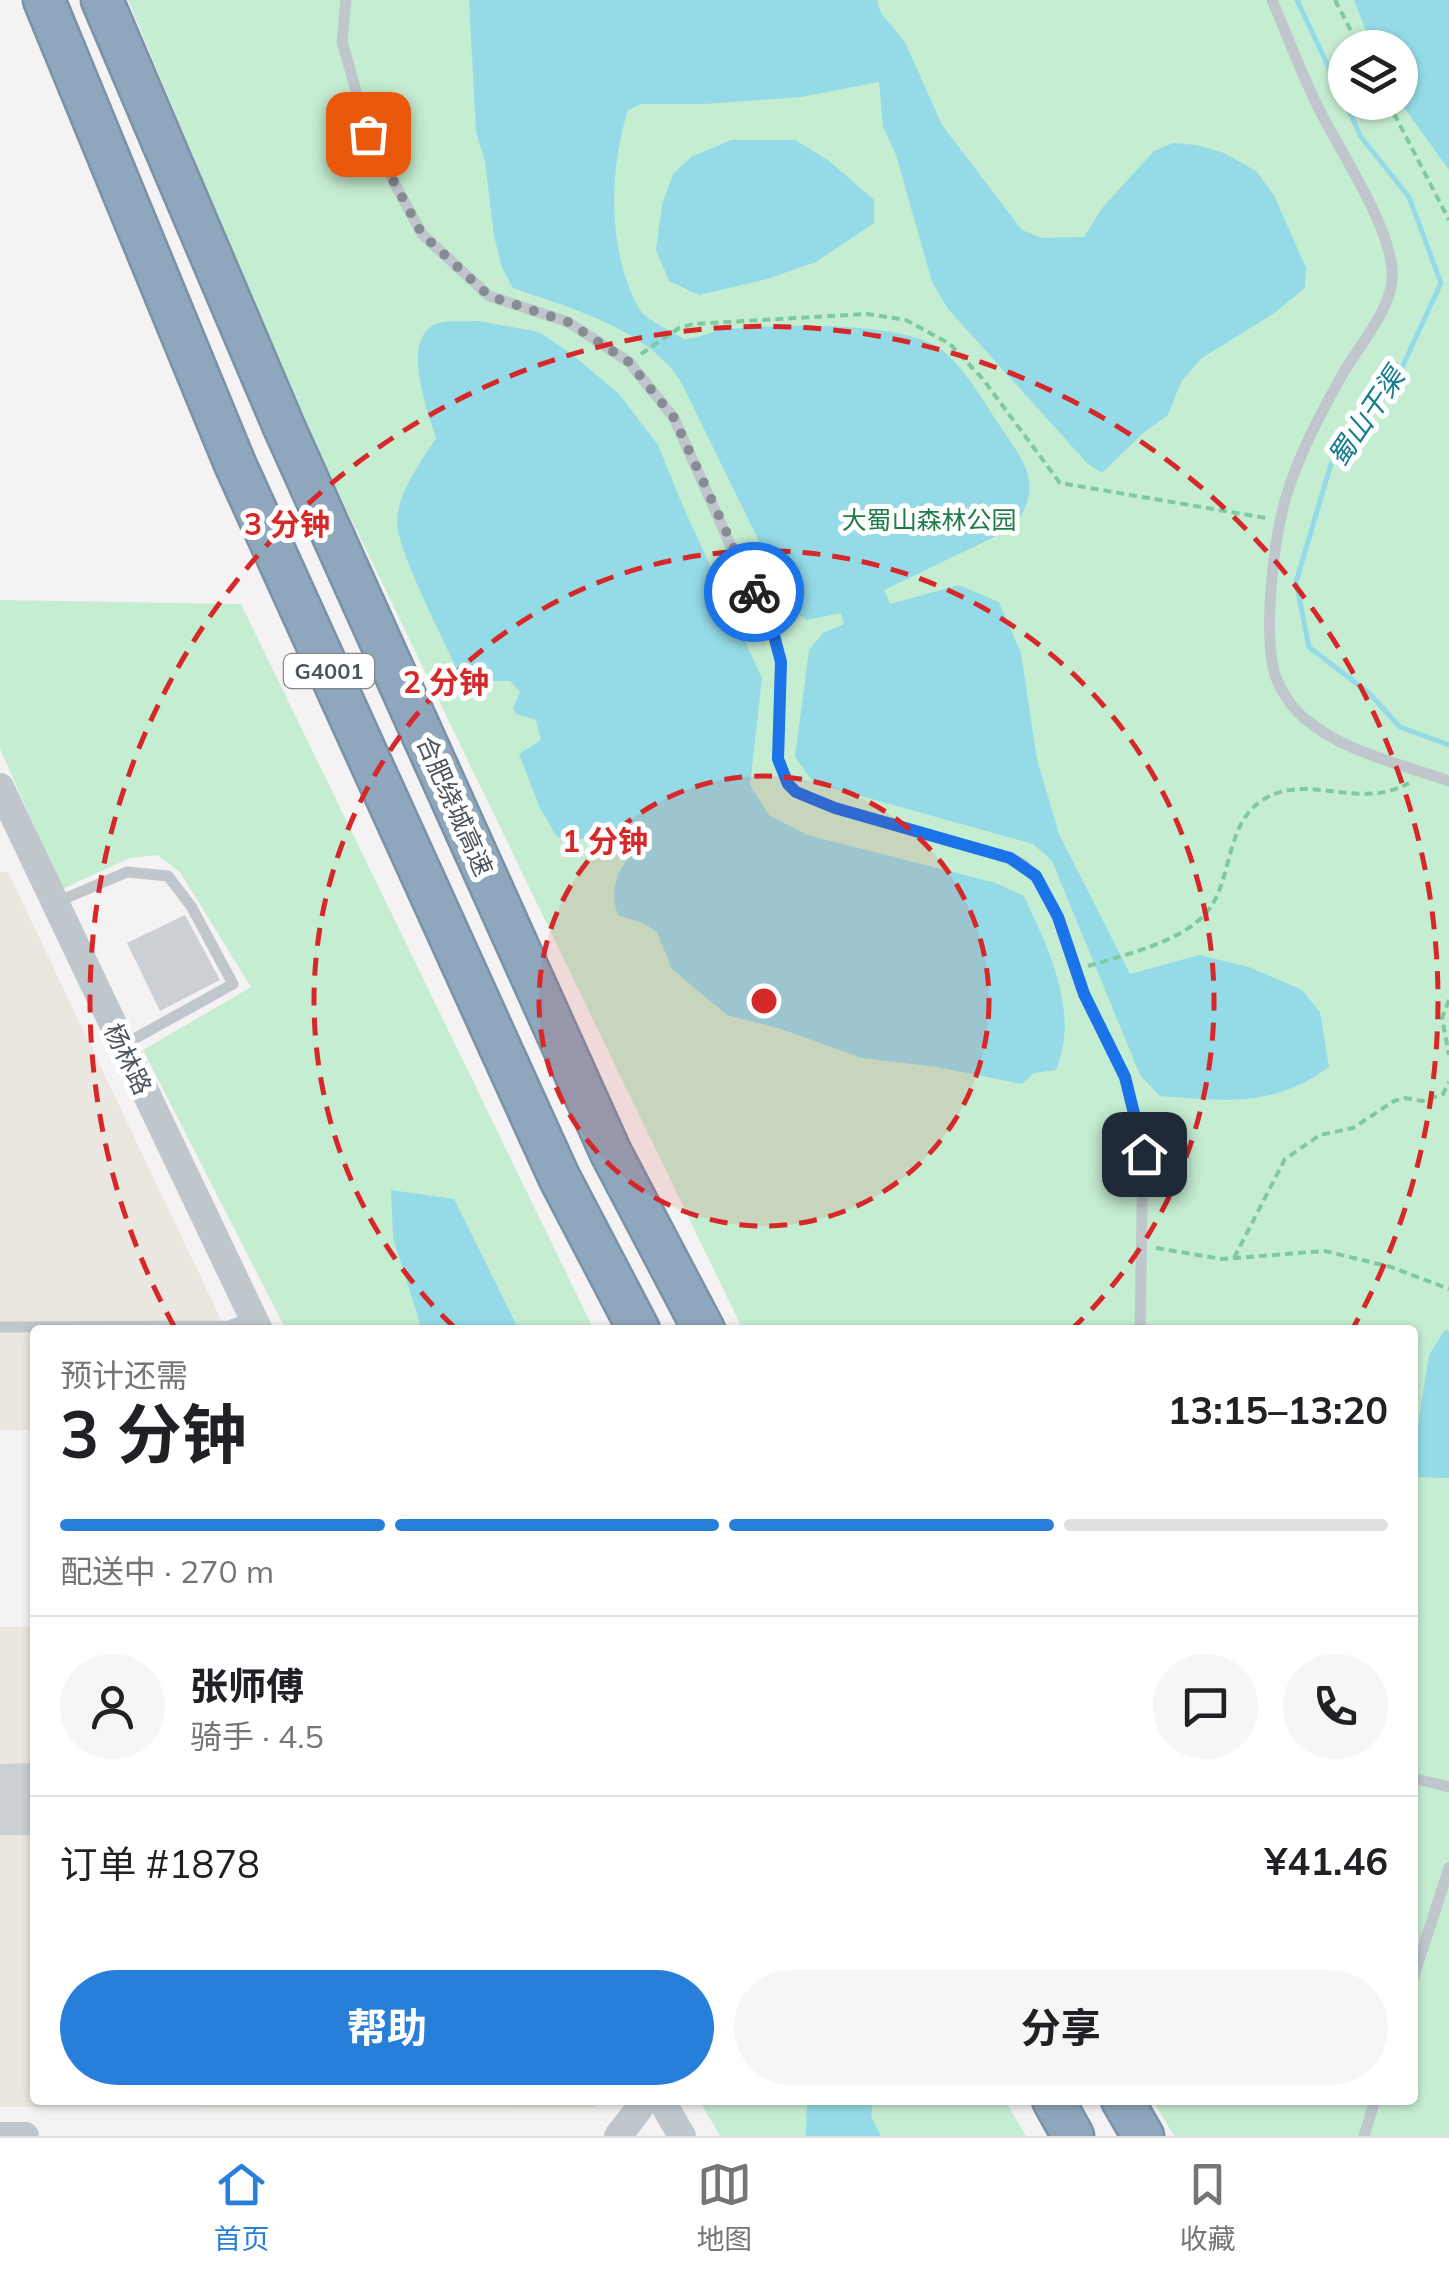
<!DOCTYPE html>
<html lang="zh">
<head>
<meta charset="utf-8">
<style>
	:root { --surface:#fff; --page:#f6f6f6; --text:#202124; --muted:#757577; --line:#e0e0e0; --accent:#287fd9 }
	body { margin:0; font-family:Mulish,"Noto Sans SC",sans-serif; background:var(--page); color:var(--text); height:100vh; display:flex; flex-direction:column; font-size:38px; white-space:nowrap }
	* { box-sizing:border-box; margin:0 }
	p { font-size:32px; color:var(--muted) }
	.icon { flex:none; width:55px; height:55px; fill:none; stroke:currentColor; stroke-width:2; stroke-linecap:round; stroke-linejoin:round }
	.map { position:relative; flex:1; overflow:hidden }
	.drawer { position:absolute; left:30px; top:1325px; width:1388px; height:780px; display:flex; flex-direction:column; background:var(--surface); border-radius:10px; box-shadow:0 2px 8px #0004 }
	.drawer>* { flex:none }
	.buttons { position:absolute; left:1328px; top:30px; display:grid; gap:20px }
	.buttons a { display:grid; place-items:center; width:90px; height:90px; border-radius:50%; background:var(--surface); box-shadow:0 2px 8px #0004; font-size:50px }
	.pin { position:absolute; display:grid; place-items:center; width:85px; height:85px; color:#fff; margin:-42px; border-radius:20px; box-shadow:0 5px 15px #0006 }
	.courier { position:absolute; display:grid; place-items:center; width:100px; height:100px; margin:-50px; border:8px solid #1a73e8; border-radius:50%; background:#fff; color:#222; box-shadow:0 2px 12px #0007 }
	.overview em { font-style:normal; font-weight:700 }
	.overview div { display:flex; flex-direction:column-reverse }
	.overview { display:flex; align-items:center; justify-content:space-between; height:170px; padding:0 30px }
	h1 { font-size:65px; font-weight:700; line-height:75px }
	.bar { display:grid; grid-template-columns:repeat(4,1fr); gap:15px 10px; align-content:center; height:120px; padding:0 30px }
	.bar i { height:12px; border-radius:8px; background:var(--line) }
	.bar .selected { background:var(--accent) }
	.bar p { grid-column:span 4 }
	.line { display:flex; align-items:center; gap:25px; padding:0 30px; border-top:2px solid var(--line) }
	.line div { flex:1 }
	.round { display:grid; place-items:center; flex:none; width:105px; height:105px; border-radius:52px; background:var(--page) }
	.action { display:flex; gap:20px; margin-top:auto; padding:20px 30px }
	.action a { flex:1; height:115px; border-radius:60px; background:var(--accent); color:#fff; font-size:40px; font-weight:700; line-height:115px; text-align:center }
	.action a+a { background:var(--page); color:var(--text) }
	.tab-bar { display:flex; justify-content:space-around; align-items:center; height:140px; border-top:2px solid var(--line); background:var(--surface); font-size:28px; color:var(--muted) }
	.tab-bar a { display:grid; justify-items:center; gap:5px }
	.tab-bar .selected { color:var(--accent) }
	.map>svg:first-child { display:block }
</style>
</head>
<body>
<div class="map">
<svg width="1449" height="2136" viewBox="0 0 1449 2136">
	<rect width="100%" height="100%" fill="#f4f2f2"/>
	<path fill="#eae7e0" d="M0 872H8L226 1330H35V1430H0Z
		M0 1627H35V2100H598L594 2108 0 2107Z"/>
	<path fill="#c5edd2" fill-rule="evenodd" d="M128 0H1449V2136H1174L1153 2100H1412V1330H743L302 417ZM1345 48H1400V102H1345Z
		M0 600 241 604 594 1330H286L143 1050 251 987 180 872 157 855 130 858 62 889 0 749Z
		M699 2100H1005L1026 2136H720Z"/>
	<path fill="#95dbe7" d="M469 0H877L881 13 905 42 942 125 1022 230 1042 238 1084 237 1102 208 1154 151 1173 143 1197 145 1224 153 1256 171 1274 195 1306 268 1305 288 1273 314 1202 358 1181 382 1168 415 1142 434 1102 473 1088 464 948 309 932 282 896 155 883 127 879 82 801 97 705 104H641L628 110C609 170 607 252 639 308 647 321 671 331 684 339 699 339 713 330 728 329 775 324 901 321 939 348 964 365 987 407 1004 432 1029 468 1042 488 1013 528L884 590 890 604 959 585 999 602 1021 653 1037 759 1059 834 1130 974 1199 955 1249 967 1302 990 1320 1012 1329 1067C1272 1108 1227 1101 1160 1096L1140 1075 1052 861 1033 844 814 783 795 757 809 650 823 633 844 624 841 613 807 620 793 611 682 384C653 331 568 307 513 288L502 268 494 236 485 161 476 132Z
		M1354 0H1449V170L1400 102V48L1372 47Z
		M731 140H795L828 160 874 200V223L816 262 767 279 699 295 669 281 656 250 662 205 673 174 691 157Z
		M479 321 539 332 573 355 619 394 658 445 685 511 762 678 750 785 769 815 807 835 996 883 1024 896C1049 950 1080 1012 1056 1070L1034 1073 1022 1084 937 1067 862 1058 781 1029 727 1015 672 969 657 932 643 923 618 915C610 893 615 871 632 855L645 854 646 843C613 822 590 847 557 837L540 808 519 754 541 740 536 720 516 714 513 708 520 692 510 681H492L470 687 463 682C449 651 397 550 397 523 397 493 421 462 436 438 428 412 398 335 439 323 451 320 467 322 479 321Z
		M391 1190 454 1199 519 1330H422L393 1238Z
		M1445 1330 1449 1331V1478L1415 1477 1413 1457 1429 1355Z
		M807 2100H873L871 2116 881 2136H806Z"/>
	<g fill="none" stroke-linecap="round" stroke-linejoin="round">
		<path stroke="#95dbe7" stroke-width="5" d="M1297 0 1345 102
			M1345 102 1361 137 1409 197 1441 283 1398 376 1331 464 1296 582 1309 647 1368 692 1400 727 1449 745"/>
	</g>
	<path fill="#cccfd4" d="M185 915 220 980 160 1011 127 943Z
		M35 1763V1835H0V1764Z"/>
	<g fill="none" stroke-linecap="round" stroke-linejoin="round">
		<g stroke="#7992a8" stroke-width="45">
			<path id="motorway" d="M44 0 235 464 559 1177 639 1330
				M102 0 284 427 611 1153 704 1330
				M1053 2100 1073 2136
				M1122 2100 1143 2136"/>
		</g>
		<path stroke="#7fc9a0" stroke-width="4" stroke-dasharray="8 5" stroke-linecap="butt" d="M1335 0 1360 48
			M1388 102 1449 220
			M641 354 679 328 693 324 867 314 906 320 950 344 982 378 1060 483 1266 518
			M1088 966C1124 955 1182 942 1207 912 1234 879 1224 821 1266 798 1311 773 1359 811 1409 783
			M1449 1000 1442 1018 1449 1055
			M1156 1248 1222 1259 1325 1251 1391 1267 1449 1289
			M1234 1258 1285 1159 1320 1135 1353 1128 1394 1101 1405 1098 1422 1101 1443 1094 1449 1082"/>
		<path stroke="#bfc7cd" stroke-width="11" d="M346 0 342 41 368 134 422 234 489 296 568 322 629 362 674 418 741 569 771 623 781 662 778 759 788 784 796 792 835 808 1010 858 1023 864 1040 883 1058 917 1084 994 1125 1077 1143 1154 1140 1330
			M1272 0C1288 37 1302 76 1320 111 1342 154 1388 223 1392 269 1396 307 1358 345 1341 377 1321 413 1299 454 1287 494 1274 536 1264 623 1273 667 1276 684 1290 706 1304 718 1343 752 1401 764 1449 781
			M57 902 127 872 168 876 191 906 233 984 125 1044
			M0 1327 229 1326 253 1317
			M1412 1778 1449 1787
			M1412 1982 1449 1868
			M1364 2136 1375 2100"/>
		<path stroke="#bfc7cd" stroke-width="28" d="M0 787 259 1330
			M661 2100 682 2136
			M0 2136H25
			M618 2136 639 2109 641 2100"/>
		<use href="#motorway" stroke="#8ea7bc" stroke-width="40"/>
	</g>
	<g fill="none" stroke-linecap="round" stroke-linejoin="round">
		<path stroke="#868d92" stroke-width="10" stroke-dasharray="0 18" d="M368 134 422 234 489 296 568 322 629 362 674 418 754 592"/>
		<path stroke="#1a73e8" stroke-width="12" d="M754 592 771 624 781 662 778 759 788 784 796 792 835 808 1010 858 1036 876 1058 917 1084 994 1125 1077 1144 1154"/>
	</g>
	<circle cx="764" cy="1001" r="225" fill="#d62828" fill-opacity=".12"/>
	<g fill="none" stroke="#d62828" stroke-width="5" stroke-dasharray="18 12">
		<circle cx="764" cy="1001" r="225"/>
		<path d="M454 1327A450 450 0 1 1 1074 1327"/>
		<path d="M175 1328A674 674 0 1 1 1353 1328"/>
	</g>
	<g text-anchor="middle" stroke-width="10" stroke-linejoin="round" paint-order="stroke">
		<rect fill="#fff" stroke="#81898e" stroke-width="2.5" x="284" y="654" width="90" height="34" rx="8"/>
		<g font-size="22" font-weight="bold" fill="#4b565e">
			<text x="329" y="679">G4001</text>
		</g>
		<g font-size="25" fill="#1f7c48" stroke="#fff">
			<text x="929" y="529">大蜀山森林公园</text>
		</g>
		<g font-size="25" fill="#4b565e" stroke="#fff">
			<text transform="translate(455 806) rotate(66)" y="9">合肥绕城高速</text>
			<text transform="translate(128 1059) rotate(64)" y="9">杨林路</text>
		</g>
		<g font-size="28" font-style="italic" fill="#167d8f" stroke="#fff">
			<text transform="translate(1366 417) rotate(-56)" y="10">蜀山干渠</text>
		</g>
	</g>
	<circle cx="764" cy="1001" r="15" fill="#d62828" stroke="#fff" stroke-width="5"/>
	<g font-size="30" text-anchor="middle" font-weight="bold" fill="#d62828" stroke="#fff" stroke-width="10" stroke-linejoin="round" paint-order="stroke">
		<text x="287" y="535">3 分钟</text>
		<text x="446" y="693">2 分钟</text>
		<text x="605" y="852">1 分钟</text>
	</g>
</svg>
<div class="buttons">
<a><svg class="icon" aria-label="layers" viewBox="0 0 24 24"><path d="M12 4l9 5-9 5-9-5zM3 14l9 5 9-5"/></svg></a>
</div>
<div class="pin" style="left:368px;top:134px;background:#ea580c"><svg class="icon" aria-label="bag" viewBox="0 0 24 24"><path d="M5 8h14l-1 12H6zM9 8a3 3 0 0 1 6 0"/></svg></div>
<div class="pin" style="left:1144px;top:1154px;background:#1f2937"><svg class="icon" aria-label="home" viewBox="0 0 24 24"><path d="M3 11l9-7 9 7M6 9v11h12V9"/></svg></div>
<div class="courier" style="left:754px;top:592px"><svg class="icon" aria-label="bike" viewBox="0 0 24 24"><circle cx="6" cy="16" r="4"/><circle cx="18" cy="16" r="4"/><path d="M6 16l4-8h5l3 8M10 8l3 8H6M13 5h3"/></svg></div>
<section class="drawer">
<div class="overview"><div><h1>3 分钟</h1><p>预计还需</p></div><em>13:15–13:20</em></div>
<div class="bar"><i class="selected"></i><i class="selected"></i><i class="selected"></i><i></i><p>配送中 · 270 m</p></div>
<div class="line" style="height:180px"><a class="round"><svg class="icon" aria-label="person" viewBox="0 0 24 24"><circle cx="12" cy="8" r="4"/><path d="M4 21q1-7 8-7t8 7"/></svg></a><div><b>张师傅</b><p>骑手 · 4.5</p></div><a class="round"><svg class="icon" aria-label="chat" viewBox="0 0 24 24"><path d="M4 5h16v11H9l-5 4z"/></svg></a><a class="round"><svg class="icon" aria-label="phone" viewBox="0 0 24 24"><path d="M5 4h4l2 5-3 2q2 4 5 5l2-3 5 2v4C11 20 4 13 5 4z"/></svg></a></div>
<div class="line" style="height:130px"><div>订单 #1878</div><b>¥41.46</b></div>
<div class="action"><a>帮助</a><a>分享</a></div>
</section>
</div>
<nav class="tab-bar">
<a class="selected"><svg class="icon" aria-label="home" viewBox="0 0 24 24"><path d="M3 11l9-7 9 7M6 9v11h12V9"/></svg>首页</a>
<a><svg class="icon" aria-label="map" viewBox="0 0 24 24"><path d="M3 6l6-2 6 2 6-2v14l-6 2-6-2-6 2zM9 4v14M15 6v14"/></svg>地图</a>
<a><svg class="icon" aria-label="saved" viewBox="0 0 24 24"><path d="M7 4h10v16l-5-4-5 4z"/></svg>收藏</a>
</nav>
</body>
</html>
